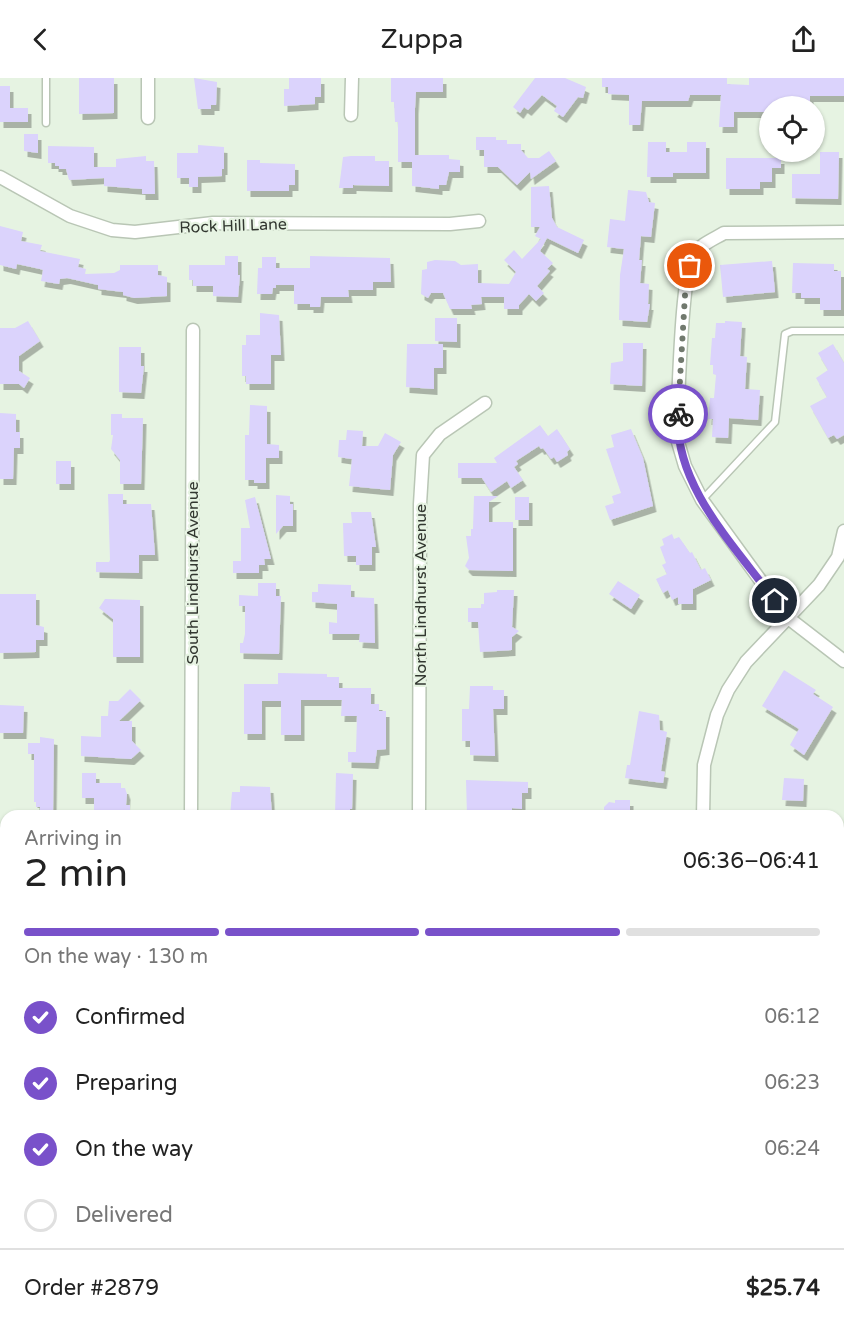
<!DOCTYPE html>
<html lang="en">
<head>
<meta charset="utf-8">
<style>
	:root { --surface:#fff; --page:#f2f2f2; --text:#222; --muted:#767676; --line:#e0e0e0; --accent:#7951ca }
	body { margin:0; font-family:"Varela Round",sans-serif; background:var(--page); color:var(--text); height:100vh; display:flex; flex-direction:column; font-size:22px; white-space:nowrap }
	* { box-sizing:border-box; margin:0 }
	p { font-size:20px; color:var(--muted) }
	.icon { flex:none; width:33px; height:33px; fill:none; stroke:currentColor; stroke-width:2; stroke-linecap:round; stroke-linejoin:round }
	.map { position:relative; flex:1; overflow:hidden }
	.panel { position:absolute; left:0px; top:732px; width:844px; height:530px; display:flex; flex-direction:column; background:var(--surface); border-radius:18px 18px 0 0; box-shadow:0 2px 4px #0004 }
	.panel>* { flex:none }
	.fabs { position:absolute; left:759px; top:18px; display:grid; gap:12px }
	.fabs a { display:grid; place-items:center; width:66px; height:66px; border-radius:50%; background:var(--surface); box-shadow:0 2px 4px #0004; font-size:30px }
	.pin { position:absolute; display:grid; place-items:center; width:51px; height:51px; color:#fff; margin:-26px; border:3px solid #fff; border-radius:50%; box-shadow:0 2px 6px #0007 }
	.courier { position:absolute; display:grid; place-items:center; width:60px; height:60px; margin:-30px; border:4px solid #7951ca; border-radius:50%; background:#fff; color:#222; box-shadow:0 2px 8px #0007 }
	.head em { font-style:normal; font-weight:600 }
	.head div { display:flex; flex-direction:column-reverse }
	.head { display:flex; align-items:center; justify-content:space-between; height:102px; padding:0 24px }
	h1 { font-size:39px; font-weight:600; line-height:45px }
	.bar { display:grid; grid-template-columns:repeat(4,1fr); gap:9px 6px; align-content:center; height:72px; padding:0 24px }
	.bar i { height:8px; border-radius:4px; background:var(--line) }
	.bar .active { background:var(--accent) }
	.bar p { grid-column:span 4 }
	.line { display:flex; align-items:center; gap:15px; padding:0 24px; border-top:2px solid var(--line) }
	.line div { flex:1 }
	ol { padding:0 24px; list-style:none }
	li { display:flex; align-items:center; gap:18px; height:66px }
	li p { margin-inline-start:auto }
	li .icon { padding:6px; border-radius:50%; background:var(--accent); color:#fff; stroke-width:4 }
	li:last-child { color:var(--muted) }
	li i { width:33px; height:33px; border:3px solid var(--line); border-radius:50% }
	header { display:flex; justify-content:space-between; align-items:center; height:78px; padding:0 24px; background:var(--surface); font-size:27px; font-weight:600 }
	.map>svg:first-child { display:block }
</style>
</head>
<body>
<header><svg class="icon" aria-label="back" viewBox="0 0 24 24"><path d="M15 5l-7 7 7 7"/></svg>Zuppa<svg class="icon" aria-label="share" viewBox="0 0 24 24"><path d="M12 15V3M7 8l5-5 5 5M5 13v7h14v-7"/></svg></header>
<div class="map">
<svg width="844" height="1261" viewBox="0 0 844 1261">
	<defs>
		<filter id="shadow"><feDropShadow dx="3.5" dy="6" stdDeviation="0" flood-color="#0004"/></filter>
	</defs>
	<rect width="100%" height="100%" fill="#e6f3e2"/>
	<path fill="#dbd3fc" filter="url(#shadow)" d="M79 0H114V35L79 36Z
		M194 0 217 4 216 27H211V31H198Z
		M289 0H321V19H315V26L284 28V11H289Z
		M391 0H443V14H416L415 30V77H449V81L460 82V94H449L446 107H439V111L412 108V84H398V44H395L394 24H391Z
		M535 0H565L586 9 583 20 578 19 563 39 554 33 557 28 542 17 528 32 524 29 520 35 513 29Z
		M602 0H727V6L749 7V0H844V18H810V28H770V34H734V49H719L721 17H690L688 23H642L640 47H629V17L608 16V9H602Z
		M0 8H10V30H28V44H0Z
		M24 56H38V75L24 73Z
		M476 59H496V62H507V66H521V72L528 80H539L549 73 556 83 531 101 530 94 517 107 498 89H484V72H476Z
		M648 64H666V74H687V64H706V95H673V99H647Z
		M198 67 224 69V91H222V98L198 99V109H189V100H177V75H198Z
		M48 68 94 69V89H116V81L146 78V83H154L155 116H142V111L104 108V100L69 102 66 91H59V88H55V85H48Z
		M820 74H839L838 121 792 120V96H820Z
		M351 78H375V83H389V108L353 107V110H339L343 79Z
		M726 80H781V90H772V104H760V111H726Z
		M247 82H260V85L295 86V107H289V113H247Z
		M549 108 552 140 557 149 584 162 578 175 547 160 540 173 553 185 547 191 550 193 537 208 544 215 536 223 529 216 519 227V231H504V219H481L482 226 471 227 472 231H450L443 215H431L428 220 421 216 422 192 427 191V184L435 182 455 183 461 187 478 186V205L509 206 516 194 504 182 514 172 522 181 541 161 535 158 540 149H531V109Z
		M628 112 646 114 649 124 655 125 651 159 641 158 639 182H642L640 205 649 206 648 226H650L647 244 619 242 620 197 624 171 607 169 610 141 625 143Z
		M0 148 23 154 21 163 42 167 40 173 80 181 78 189 86 191 85 196 114 195 120 192V187H158V197L167 199V218L134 220 123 217V214L98 211V207L67 200 60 201 59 206 41 203 43 192 40 191 17 186 16 191 0 187Z
		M225 178H238V197H240L238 219 213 218V208H193V202H189V187H225Z
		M310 178 390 180 391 204H373V212H348L349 219H321L320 229H310V226H294V207H276V210H273L272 216H257L258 190H262V179H276V190H310Z
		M772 183 775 214 723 219 720 187Z
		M793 185 834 186V193H841V232H820V220H801V215H792Z
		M260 235 279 237 281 277H271V306H246V298H242V267H246V257H260Z
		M435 240H457V264L435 263Z
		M28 243 40 263 19 278V293L30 300 24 310 19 306H0V250H15Z
		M725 243 742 244 740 278 747 279 745 311 760 312 758 342 729 340 728 360 712 359 713 341H708L710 320H714L716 297 713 296V287H710L712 260H715L716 245H725Z
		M623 265H643L642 308 610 306 611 285 623 283Z
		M407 266H443V290H434V311L406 309Z
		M833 266 844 285V357L837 361 834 357 828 360 810 328 827 319 816 300 828 292 818 275Z
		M119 269H141V288H144L141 315 119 314Z
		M250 327 267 328V366L279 367V380H266V405H254V402H245V357H249Z
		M0 335 16 336V354H20V370H14L13 401H0Z
		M111 336H122V340H143L141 406H120V382L111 371 113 357H111Z
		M540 347 548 358 557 351 570 371 567 374 568 377 557 384 554 379 551 381 543 370 541 371 539 368 516 383 518 386 514 389 523 402 511 410 507 403 491 414 482 400H458V385H497L494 380Z
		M631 351 643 380 653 428 610 442 605 428 614 425 612 418 621 415 606 371 614 369 611 357Z
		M347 352 363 353 362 368H378L385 355 401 364 393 377 390 412 349 408 352 381 338 379 339 362H346Z
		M56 383H71V406H56Z
		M108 416H123V426H151L155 477H139V495L96 494V484H109L110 482Z
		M276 417 290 418V426H293V448H283L276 456Z
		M474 418H498L489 424V444H513V493L469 492 465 488 469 480 466 458H471V451H473Z
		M255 419 271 481H264L265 487H259V495H233V483H241V450H250L245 422Z
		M515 419H529V442H515Z
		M351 434H371L376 469H372V487H356V478H344L343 445H352Z
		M672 456 674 461 679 459 690 475 692 474 701 492 705 490 711 502 693 511V526H678V519L672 522 668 512 663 515 656 501 667 496 662 487 666 485 660 469 664 467 662 461Z
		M618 503 640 517 631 531 609 516Z
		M258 505H276V518H281L279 576 240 575V565H243L245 556V528H239V517L258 518Z
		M318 506 351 507V519L374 520 375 565 359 564 360 556H329V544L337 545V526L312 524V514H318Z
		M497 512H514L512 549 519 553 512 559V572L480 574 478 544H468V530H481V526H484V515L497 514Z
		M0 516H36V547L44 549V562H36V574L0 575Z
		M105 521 140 522V579H113V541L99 530Z
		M784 592 816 612 813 616 833 629 804 677 790 667 799 651 762 628Z
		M278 595 327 596V599H339V610H371V626H379V633H386V671L377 672 375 685 348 684V674H356L357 638H341L342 622H301V657H281V623H262V656H244V606H278Z
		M470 608H493V612H504V631H493L495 678 470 677V663H462V631H469Z
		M130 611 141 622 119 643H132V663L141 672 131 681 81 678V658L101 659V638H108L109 623H118Z
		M0 627 24 628 23 655H0Z
		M639 633 659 637 660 652 667 654 661 693 665 694 663 705 625 700 627 687H630Z
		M40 659 54 661 53 736 40 735V729H36V724H34V676H28V665H40Z
		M82 695H96V705H121V710H125L127 716 126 727H130V738H94V720H82Z
		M336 695 353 696 352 731H350V738H335Z
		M784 700 804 701 803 723 782 722Z
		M466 702 528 704V715H522V731L512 730V736L467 738Z
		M240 708 270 709 272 738H230L232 714H240Z
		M615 722H630V738H604V729L609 724 615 725Z"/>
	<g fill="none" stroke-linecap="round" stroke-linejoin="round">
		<g stroke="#b9c6b5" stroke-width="9">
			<path id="lane" d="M46 45V0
				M702 422 775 344 785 256 792 253H844
				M49 1261V1256"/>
		</g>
		<g stroke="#b9c6b5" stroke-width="15">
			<path id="street" d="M351 37 352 0
				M148 40V0
				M0 99 70 138 112 152 135 154 213 145 450 146 479 143
				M844 154 724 155C714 161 701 166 694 176 681 193 679 316 677 345L678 364 685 388 702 422 787 539 844 583
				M191 738 193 252
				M419 738 420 426 423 377 440 356 485 325
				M703 738 704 687 717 637 728 612 746 584 819 507 838 479 844 453
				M838 870H844
				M0 936H6
				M838 1109H844
				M161 1261V1256
				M389 1261V1256
				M698 1261 699 1256"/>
		</g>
		<use href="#lane" stroke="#fff" stroke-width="6"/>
		<use href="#street" stroke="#fff" stroke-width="12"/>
	</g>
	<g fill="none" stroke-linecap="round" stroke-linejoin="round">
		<path stroke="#71796e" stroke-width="6" stroke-dasharray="0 10.8" d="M678 336 686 200 690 188"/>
		<path stroke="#7951ca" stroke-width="8" d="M678 336C674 408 735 468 775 523"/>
	</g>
	<g text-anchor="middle" stroke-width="4.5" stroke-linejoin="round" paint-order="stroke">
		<g font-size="16" fill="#323730" stroke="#e6f3e2">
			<text transform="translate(233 147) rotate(-2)" y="6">Rock Hill Lane</text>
			<text transform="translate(192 495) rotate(-90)" y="6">South Lindhurst Avenue</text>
			<text transform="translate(420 517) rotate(-90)" y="6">North Lindhurst Avenue</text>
		</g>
	</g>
</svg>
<div class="fabs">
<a><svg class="icon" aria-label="locate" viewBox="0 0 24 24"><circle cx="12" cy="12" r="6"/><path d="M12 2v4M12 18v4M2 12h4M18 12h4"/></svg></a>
</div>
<div class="pin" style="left:690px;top:188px;background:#ea580c"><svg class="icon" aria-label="bag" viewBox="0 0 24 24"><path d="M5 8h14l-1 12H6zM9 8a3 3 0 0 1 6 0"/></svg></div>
<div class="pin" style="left:775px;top:523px;background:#1f2937"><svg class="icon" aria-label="home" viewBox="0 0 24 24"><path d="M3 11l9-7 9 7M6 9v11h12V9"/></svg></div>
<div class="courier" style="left:678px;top:336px"><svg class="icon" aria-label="bike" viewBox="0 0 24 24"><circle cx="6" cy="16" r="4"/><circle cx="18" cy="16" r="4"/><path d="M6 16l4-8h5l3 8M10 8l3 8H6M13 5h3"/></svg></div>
<section class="panel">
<div class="head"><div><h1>2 min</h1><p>Arriving in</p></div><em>06:36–06:41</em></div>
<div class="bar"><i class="active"></i><i class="active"></i><i class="active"></i><i></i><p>On the way · 130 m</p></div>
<ol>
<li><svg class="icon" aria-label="check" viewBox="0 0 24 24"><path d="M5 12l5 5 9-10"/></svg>Confirmed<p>06:12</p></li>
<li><svg class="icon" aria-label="check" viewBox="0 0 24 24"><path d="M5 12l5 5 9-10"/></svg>Preparing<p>06:23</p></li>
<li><svg class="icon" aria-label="check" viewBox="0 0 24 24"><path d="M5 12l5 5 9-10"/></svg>On the way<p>06:24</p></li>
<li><i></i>Delivered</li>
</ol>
<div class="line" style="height:78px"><div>Order #2879</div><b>$25.74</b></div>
</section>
</div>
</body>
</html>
